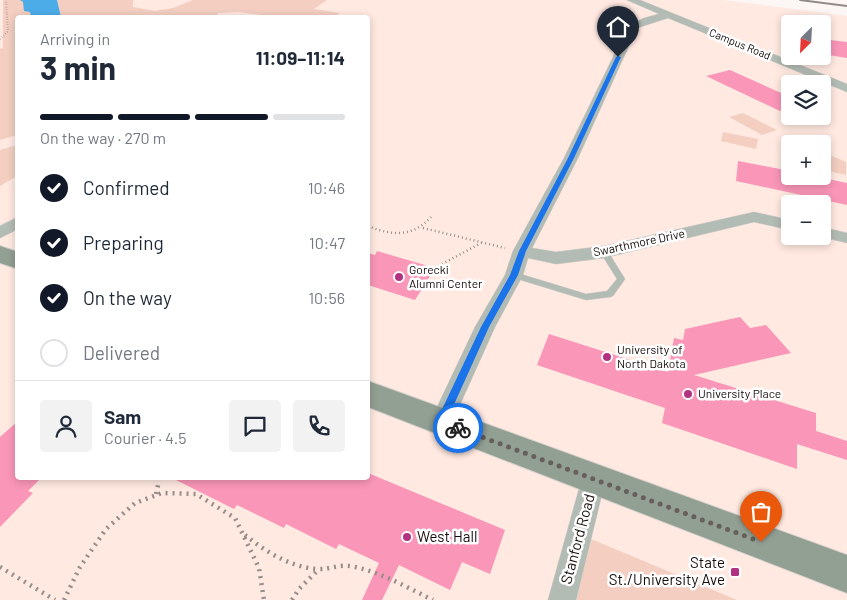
<!DOCTYPE html>
<html lang="en">
<head>
<meta charset="utf-8">
<style>
	:root { --surface:#fff; --page:#f2f2f3; --text:#1f2937; --muted:#747a83; --line:#e0e1e3; --accent:#111827 }
	body { margin:0; font-family:Barlow,sans-serif; background:var(--page); color:var(--text); height:100vh; display:flex; flex-direction:column; font-size:19px; white-space:nowrap }
	* { box-sizing:border-box; margin:0 }
	p { font-size:16px; color:var(--muted) }
	.icon { flex:none; width:28px; height:28px; fill:none; stroke:currentColor; stroke-width:2; stroke-linecap:round; stroke-linejoin:round }
	.map { position:relative; flex:1; overflow:hidden }
	.panel { position:absolute; left:15px; top:15px; width:355px; height:465px; display:flex; flex-direction:column; background:var(--surface); border-radius:5px; box-shadow:0 2px 8px #0003 }
	.panel>* { flex:none }
	.needle { width:32px; rotate:204deg }
	.tools { position:absolute; left:781px; top:15px; display:grid; gap:10px }
	.tools a { display:grid; place-items:center; width:50px; height:50px; border-radius:5px; background:var(--surface); box-shadow:0 2px 8px #0003; font-size:25px }
	.pin { position:absolute; display:grid; place-items:center; width:42px; height:42px; color:#fff; margin:-51px -21px; border-radius:50% 50% 50% 0; rotate:-45deg; box-shadow:0 0 5px #0007 }
	.pin .icon { rotate:45deg }
	.courier { position:absolute; display:grid; place-items:center; width:50px; height:50px; margin:-25px; border:4px solid #1a73e8; border-radius:50%; background:#fff; color:#222; box-shadow:0 1px 6px #0007 }
	.headline em { font-style:normal; font-weight:700 }
	.headline div { display:flex; flex-direction:column-reverse }
	.headline { display:flex; align-items:center; justify-content:space-between; height:85px; padding:0 25px }
	h1 { font-size:32px; font-weight:700; line-height:38px }
	.bar { display:grid; grid-template-columns:repeat(4,1fr); gap:8px 5px; align-content:center; height:60px; padding:0 25px }
	.bar i { height:6px; border-radius:4px; background:var(--line) }
	.bar .current { background:var(--accent) }
	.bar p { grid-column:span 4 }
	.line { display:flex; align-items:center; gap:12px; padding:0 25px; border-top:1px solid var(--line) }
	.line div { flex:1 }
	.round { display:grid; place-items:center; flex:none; width:52px; height:52px; border-radius:5px; background:var(--page) }
	ol { padding:0 25px; list-style:none }
	li { display:flex; align-items:center; gap:15px; height:55px }
	li p { margin-inline-start:auto }
	li .icon { padding:5px; border-radius:50%; background:var(--accent); color:#fff; stroke-width:4 }
	li:last-child { color:var(--muted) }
	li i { width:28px; height:28px; border:2px solid var(--line); border-radius:50% }
	.map>svg:first-child { display:block }
</style>
</head>
<body>
<div class="map">
<svg width="847" height="600" viewBox="0 0 847 600">
	<rect width="100%" height="100%" fill="#fcf6f4"/>
	<path fill="#ffe9e1" fill-rule="evenodd" d="M0 0H723L847 16V600H0ZM18 18H368V478H18ZM790 24H822V56H790ZM790 84H822V116H790ZM790 144H822V176H790ZM790 204H822V236H790Z"/>
	<path fill="#f3cec1" d="M3 0H21L30 12 31 17 18 18 17 135 0 140V49L3 48Z
		M57 0H133V7L155 11 173 8 193 0H327L314 9 340 13 332 18 278 17 239 12 218 13 216 18H61Z
		M743 113 777 130 762 135 729 117Z
		M723 132 758 139 756 149 721 141Z
		M17 145V176L0 186V150Z
		M823 152 846 162V175L823 170Z
		M579 534 737 600H562Z"/>
	<path fill="#4cace8" d="M20 0H57L61 17H31L30 12 24 11 23 2Z"/>
	<path fill="#fa96b8" d="M822 39 847 42V58L822 54Z
		M730 70 790 97V107L780 111 706 76Z
		M738 161 790 171V176H814L847 183V205L736 181Z
		M377 251 435 268 415 300 368 285V253L375 255Z
		M740 317 750 328 766 325 791 353 694 375 816 413V431L847 441V460L797 444V469L662 423 665 408 537 365 549 334 668 372 674 338 683 340 685 329Z
		M18 421V478H41L28 491 33 493 0 527V437Z
		M368 473 505 530 490 574 462 562 450 590 399 565 382 600H362L379 563 339 544 336 549 286 524 284 528 237 505 234 509 172 478H368Z"/>
	<g fill="none" stroke-linecap="round" stroke-linejoin="round">
		<g stroke="#d7d1cf" stroke-width="1">
			<path id="lane" d="M604 249 607 250 625 279 613 296 610 297 586 300 511 277 510 275 514 272 586 294 607 291 617 279 600 252Z"/>
		</g>
		<g stroke="#d7d1cf" stroke-width="1">
			<path id="street" d="M627 0H640L847 84V92L668 18 637 28 578 158 532 248 556 252 604 246 754 212 790 220V230L754 222 604 258 556 264 528 258 523 275 495 327 449 429 441 432 433 429 430 422 475 327 505 275 513 251 564 158 628 26 644 18 659 14Z
				M18 217V229L0 238V226Z
				M822 227 847 233V243L818 236H822Z
				M594 467 603 470 606 478 576 600H548L582 478 585 470Z"/>
		</g>
		<g stroke="#d7d1cf" stroke-width="2">
			<path id="secondary" d="M0 246 18 252V269L0 263Z
				M368 381 847 555V593L368 407Z"/>
		</g>
		<path stroke="#958e8b" stroke-width="2" stroke-dasharray="0.5 2" stroke-linecap="butt" d="M0 39 8 31 6 0"/>
		<path stroke="#958e8b" stroke-width="2.5" stroke-dasharray="1 3" stroke-linecap="butt" d="M368 226C392 236 413 237 431 217
			M423 228 505 248
			M435 268 481 243"/>
		<path stroke="#958e8b" stroke-width="4.5" stroke-dasharray="2 5" stroke-linecap="butt" d="M156 494 159 481
			M245 535C266 552 290 567 317 569 331 570 338 563 355 567 383 573 408 588 433 600
			M0 567 55 600
			M64 600 80 567 106 529 135 503 162 493 196 494 235 518 259 568 264 600
			M292 600 299 589 318 570"/>
		<use href="#lane" fill="#b3bcb4" fill-rule="evenodd"/>
		<use href="#street" fill="#b3bcb4" fill-rule="evenodd"/>
		<use href="#secondary" fill="#929f93" fill-rule="evenodd"/>
		<path stroke="#918a88" stroke-width="2" d="M800 0 847 6"/>
	</g>
	<path fill="#1a73e8" d="M618 56 621 57 574 158 526 251 518 275 489 327 447 420 461 425V431L458 432 438 425 436 422 481 327 510 275 519 251 568 158 616 57Z"/>
	<g fill="none" stroke-linecap="round" stroke-linejoin="round">
		<path stroke="#665f5c" stroke-width="5" stroke-dasharray="0 9" d="M458 428 761 542"/>
	</g>
	<g fill="#b03281" stroke="#fff" stroke-width="2">
		<circle cx="399" cy="277" r="5"/>
		<circle cx="607" cy="357" r="5"/>
		<circle cx="688" cy="394" r="5"/>
		<circle cx="407" cy="537" r="5"/>
		<rect x="730" y="567" width="10" height="10" rx="2.5"/>
	</g>
	<g text-anchor="middle" stroke-width="5" stroke-linejoin="round" paint-order="stroke">
		<g font-size="11" fill="#160d0a" stroke="#fff">
			<text transform="translate(740 44) rotate(22)" y="4">Campus Road</text>
		</g>
		<g font-size="12" fill="#160d0a" stroke="#fff">
			<text transform="translate(639 243) rotate(-12)" y="4">Swarthmore Drive</text>
		</g>
		<g font-size="12" fill="#160d0a" stroke="#fff" text-anchor="start">
			<text x="409" y="274">Gorecki<tspan x="409" dy="14">Alumni Center</tspan></text>
			<text x="617" y="354">University of<tspan x="617" dy="14">North Dakota</tspan></text>
			<text x="698" y="398">University Place</text>
		</g>
		<g font-size="15" fill="#160d0a" stroke="#fff" text-anchor="start">
			<text x="417" y="542">West Hall</text>
			<text x="725" y="568" text-anchor="end">State<tspan x="725" dy="17">St./University Ave</tspan></text>
		</g>
		<g font-size="15" fill="#160d0a" stroke="#fff">
			<text transform="translate(578 539) rotate(-75)" y="5">Stanford Road</text>
		</g>
	</g>
</svg>
<div class="tools">
<a><svg class="needle" viewBox="-14 -14 28 28"><path d="M0-13l5 13h-10z" fill="#e53935"/><path d="M0 13l5-13h-10z" fill="#747a83"/></svg></a>
<a><svg class="icon" aria-label="layers" viewBox="0 0 24 24"><path d="M12 4l9 5-9 5-9-5zM3 14l9 5 9-5"/></svg></a>
<a>+</a>
<a>−</a>
</div>
<div class="pin" style="left:761px;top:542px;background:#ea580c"><svg class="icon" aria-label="bag" viewBox="0 0 24 24"><path d="M5 8h14l-1 12H6zM9 8a3 3 0 0 1 6 0"/></svg></div>
<div class="pin" style="left:618px;top:57px;background:#1f2937"><svg class="icon" aria-label="home" viewBox="0 0 24 24"><path d="M3 11l9-7 9 7M6 9v11h12V9"/></svg></div>
<div class="courier" style="left:458px;top:428px"><svg class="icon" aria-label="bike" viewBox="0 0 24 24"><circle cx="6" cy="16" r="4"/><circle cx="18" cy="16" r="4"/><path d="M6 16l4-8h5l3 8M10 8l3 8H6M13 5h3"/></svg></div>
<section class="panel">
<div class="headline"><div><h1>3 min</h1><p>Arriving in</p></div><em>11:09–11:14</em></div>
<div class="bar"><i class="current"></i><i class="current"></i><i class="current"></i><i></i><p>On the way · 270 m</p></div>
<ol>
<li><svg class="icon" aria-label="check" viewBox="0 0 24 24"><path d="M5 12l5 5 9-10"/></svg>Confirmed<p>10:46</p></li>
<li><svg class="icon" aria-label="check" viewBox="0 0 24 24"><path d="M5 12l5 5 9-10"/></svg>Preparing<p>10:47</p></li>
<li><svg class="icon" aria-label="check" viewBox="0 0 24 24"><path d="M5 12l5 5 9-10"/></svg>On the way<p>10:56</p></li>
<li><i></i>Delivered</li>
</ol>
<div class="line" style="height:90px"><a class="round"><svg class="icon" aria-label="person" viewBox="0 0 24 24"><circle cx="12" cy="8" r="4"/><path d="M4 21q1-7 8-7t8 7"/></svg></a><div><b>Sam</b><p>Courier · 4.5</p></div><a class="round"><svg class="icon" aria-label="chat" viewBox="0 0 24 24"><path d="M4 5h16v11H9l-5 4z"/></svg></a><a class="round"><svg class="icon" aria-label="phone" viewBox="0 0 24 24"><path d="M5 4h4l2 5-3 2q2 4 5 5l2-3 5 2v4C11 20 4 13 5 4z"/></svg></a></div>
</section>
</div>
</body>
</html>
